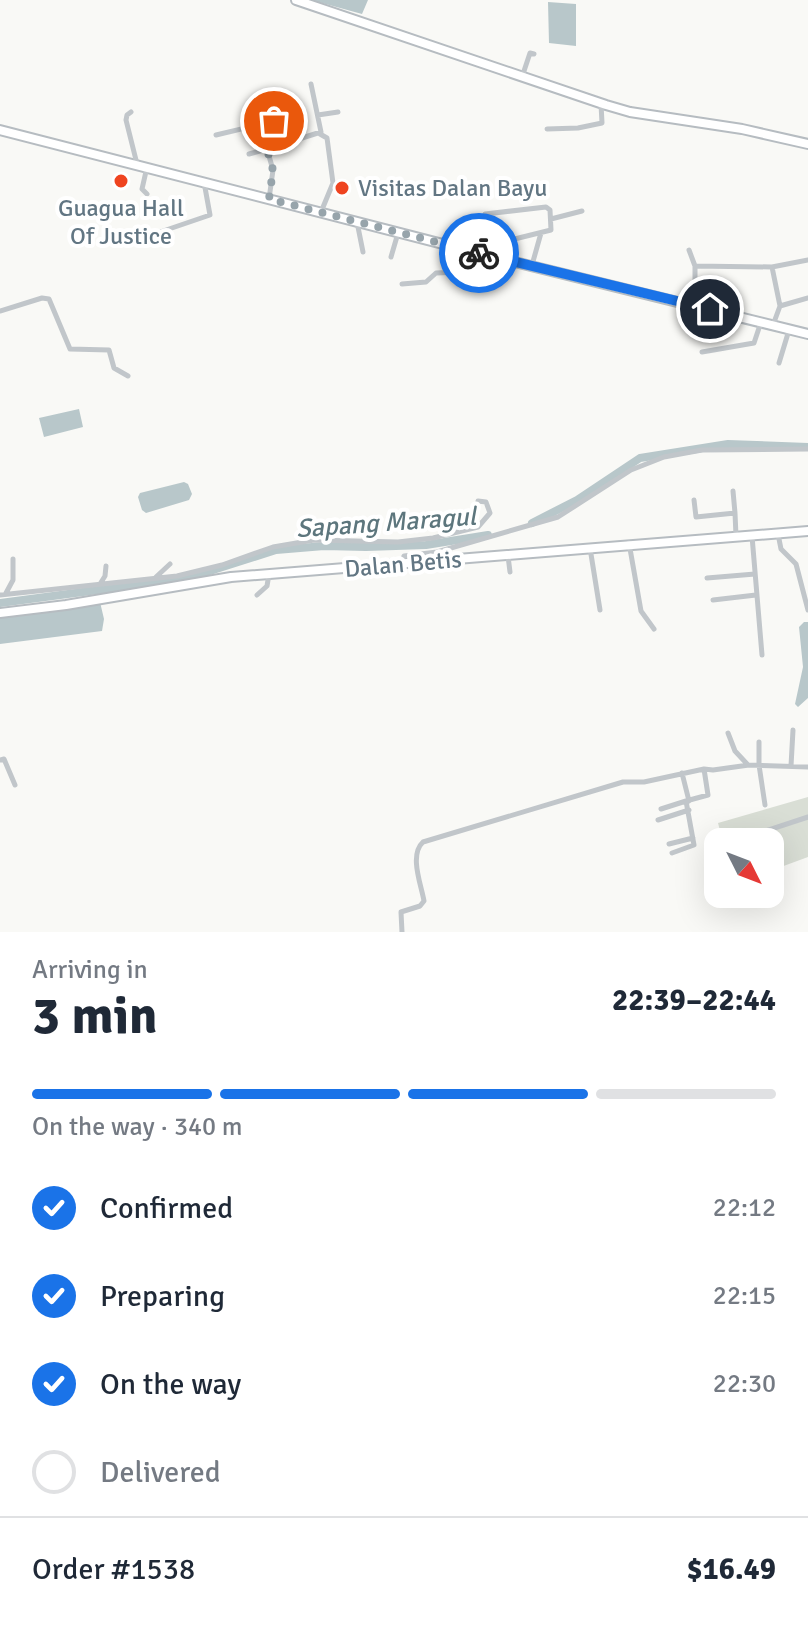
<!DOCTYPE html>
<html lang="en">
<head>
<meta charset="utf-8">
<style>
	:root { --surface:#fff; --page:#f2f2f3; --text:#1f2937; --muted:#747a83; --line:#e0e1e3; --accent:#1a73e8 }
	body { margin:0; font-family:Signika,sans-serif; background:var(--page); color:var(--text); height:100vh; display:flex; flex-direction:column; font-size:30px; white-space:nowrap }
	* { box-sizing:border-box; margin:0 }
	p { font-size:26px; color:var(--muted) }
	.icon { flex:none; width:44px; height:44px; fill:none; stroke:currentColor; stroke-width:2; stroke-linecap:round; stroke-linejoin:round }
	.map { position:relative; height:932px; overflow:hidden }
	.drawer { display:flex; flex-direction:column; background:var(--surface); flex:1 }
	.drawer>* { flex:none }
	.needle { width:52px; rotate:132deg }
	.controls { position:absolute; left:704px; top:828px; display:grid; gap:16px }
	.controls a { display:grid; place-items:center; width:80px; height:80px; border-radius:16px; background:var(--surface); box-shadow:0 8px 32px #0002; font-size:40px }
	.pin { position:absolute; display:grid; place-items:center; width:68px; height:68px; color:#fff; margin:-34px; border:4px solid #fff; border-radius:50%; box-shadow:0 2px 8px #0007 }
	.courier { position:absolute; display:grid; place-items:center; width:80px; height:80px; margin:-40px; border:6px solid #1a73e8; border-radius:50%; background:#fff; color:#222; box-shadow:0 2px 10px #0007 }
	.headline em { font-style:normal; font-weight:700 }
	.headline div { display:flex; flex-direction:column-reverse }
	.headline { display:flex; align-items:center; justify-content:space-between; height:136px; padding:0 32px }
	h1 { font-size:52px; font-weight:700; line-height:60px }
	.bar { display:grid; grid-template-columns:repeat(4,1fr); gap:12px 8px; align-content:center; height:96px; padding:0 32px }
	.bar i { height:10px; border-radius:6px; background:var(--line) }
	.bar .current { background:var(--accent) }
	.bar p { grid-column:span 4 }
	.line { display:flex; align-items:center; gap:20px; padding:0 32px; border-top:2px solid var(--line) }
	.line div { flex:1 }
	ol { padding:0 32px; list-style:none }
	li { display:flex; align-items:center; gap:24px; height:88px }
	li p { margin-inline-start:auto }
	li .icon { padding:8px; border-radius:50%; background:var(--accent); color:#fff; stroke-width:4 }
	li:last-child { color:var(--muted) }
	li i { width:44px; height:44px; border:4px solid var(--line); border-radius:50% }
	.map>svg:first-child { display:block }
</style>
</head>
<body>
<div class="map">
<svg width="808" height="932" viewBox="0 0 808 932">
	<rect width="100%" height="100%" fill="#f9f9f6"/>
	<path fill="#d9ded5" d="M808 797V857L770 871V842H723L718 823Z"/>
	<path fill="#b8c7ca" d="M311 0H368L362 14Z
		M548 2 576 4V46L549 43Z
		M79 409 83 427 44 437 39 418Z
		M184 482 188 484 192 494 189 500 146 513 142 510 138 497 140 493Z
		M100 602 104 619 102 631 0 644V613Z
		M804 622H808V698L798 707 795 704 803 667 799 627Z"/>
	<g fill="none" stroke-linecap="round" stroke-linejoin="round">
		<path stroke="#b8c7ca" stroke-width="8" d="M532 523 577 500 640 458 728 444 808 447
			M0 603 188 578 276 550 324 546 366 547 426 545 488 535"/>
		<g stroke="#b6bcc1" stroke-width="12">
			<path id="secondary" d="M296 0 606 105 630 112 742 129 808 144
				M0 130 478 253 808 334
				M0 613 66 605 231 577 808 531"/>
		</g>
		<path stroke="#c1c6ca" stroke-width="5" d="M522 77 530 53 534 54
			M131 112 127 115 126 120 137 164
			M318 115 338 112
			M274 121 280 144
			M547 129 578 128 602 123 601 104
			M320 134 327 138 333 183 321 212
			M216 135 296 116
			M249 154 267 149
			M147 167 142 189 147 194
			M269 199 273 170 267 149 321 132 311 84
			M551 219 582 211
			M357 222 363 252
			M128 243 210 215 204 182
			M462 249 464 286
			M689 250 695 266
			M479 252 486 246 551 230 550 210 546 207 485 214 486 246
			M391 257 398 233
			M532 265 541 233
			M772 267 780 306 773 325
			M402 284 426 282 436 273 462 272
			M684 302 695 285V266L772 267 808 260
			M780 306 808 298
			M0 311 42 298 49 299 70 349 109 350 114 368 128 376
			M702 352 754 343 761 322
			M779 363 789 330
			M733 491 735 513
			M694 500 696 517 735 513 736 536
			M778 534 781 549 796 564 808 610
			M752 536 762 655
			M629 543 641 611 654 629
			M590 548 600 610
			M508 556 510 572
			M401 563 404 556 437 552 558 517 631 470 664 457 702 450 808 449
			M156 577 170 564
			M707 578 755 574
			M100 584 105 576 106 566
			M6 593 13 580V559
			M0 595 177 576 222 565 273 547 314 540 398 542 433 538 478 527 490 513 486 502 478 501
			M257 595 267 586 269 574
			M713 600 756 595
			M728 733 735 751 748 765
			M759 742V765L765 805
			M0 760 4 759 15 785
			M791 766 793 730
			M682 773 689 801
			M661 809 686 801
			M658 820 689 810
			M747 837 808 817
			M669 844 693 838
			M672 853 694 845 686 801 708 795 704 769
			M402 932 401 912 420 906 424 901C421 884 409 855 423 842L623 782H644L704 769 713 770 749 765 808 767"/>
		<use href="#secondary" stroke="#fff" stroke-width="8"/>
	</g>
	<g fill="none" stroke-linecap="round" stroke-linejoin="round">
		<path stroke="#97a4ab" stroke-width="8" stroke-dasharray="0 14.4" d="M274 121 280 144 267 149 273 170 269 199 479 253"/>
		<path stroke="#1a73e8" stroke-width="10" d="M479 253 710 309"/>
	</g>
	<g fill="#ef4420" stroke="#fff" stroke-width="3">
		<circle cx="121" cy="181" r="8"/>
		<circle cx="342" cy="188" r="8"/>
	</g>
	<g text-anchor="middle" stroke-width="8" stroke-linejoin="round" paint-order="stroke">
		<g font-size="24" fill="#627683" stroke="#fff" text-anchor="start">
			<text x="358" y="196">Visitas Dalan Bayu</text>
			<text x="121" y="216" text-anchor="middle">Guagua Hall<tspan x="121" dy="28">Of Justice</tspan></text>
		</g>
		<g font-size="24" fill="#627683" stroke="#fff">
			<text transform="translate(403 564) rotate(-5)" y="8">Dalan Betis</text>
		</g>
		<g font-size="26" font-style="italic" fill="#5d767d" stroke="#fff">
			<text transform="translate(386 522) rotate(-4)" y="9">Sapang Maragul</text>
		</g>
	</g>
</svg>
<div class="controls">
<a><svg class="needle" viewBox="-14 -14 28 28"><path d="M0-13l5 13h-10z" fill="#e53935"/><path d="M0 13l5-13h-10z" fill="#747a83"/></svg></a>
</div>
<div class="pin" style="left:274px;top:121px;background:#ea580c"><svg class="icon" aria-label="bag" viewBox="0 0 24 24"><path d="M5 8h14l-1 12H6zM9 8a3 3 0 0 1 6 0"/></svg></div>
<div class="pin" style="left:710px;top:309px;background:#1f2937"><svg class="icon" aria-label="home" viewBox="0 0 24 24"><path d="M3 11l9-7 9 7M6 9v11h12V9"/></svg></div>
<div class="courier" style="left:479px;top:253px"><svg class="icon" aria-label="bike" viewBox="0 0 24 24"><circle cx="6" cy="16" r="4"/><circle cx="18" cy="16" r="4"/><path d="M6 16l4-8h5l3 8M10 8l3 8H6M13 5h3"/></svg></div>
</div>
<section class="drawer">
<div class="headline"><div><h1>3 min</h1><p>Arriving in</p></div><em>22:39–22:44</em></div>
<div class="bar"><i class="current"></i><i class="current"></i><i class="current"></i><i></i><p>On the way · 340 m</p></div>
<ol>
<li><svg class="icon" aria-label="check" viewBox="0 0 24 24"><path d="M5 12l5 5 9-10"/></svg>Confirmed<p>22:12</p></li>
<li><svg class="icon" aria-label="check" viewBox="0 0 24 24"><path d="M5 12l5 5 9-10"/></svg>Preparing<p>22:15</p></li>
<li><svg class="icon" aria-label="check" viewBox="0 0 24 24"><path d="M5 12l5 5 9-10"/></svg>On the way<p>22:30</p></li>
<li><i></i>Delivered</li>
</ol>
<div class="line" style="height:104px"><div>Order #1538</div><b>$16.49</b></div>
</section>
</body>
</html>
